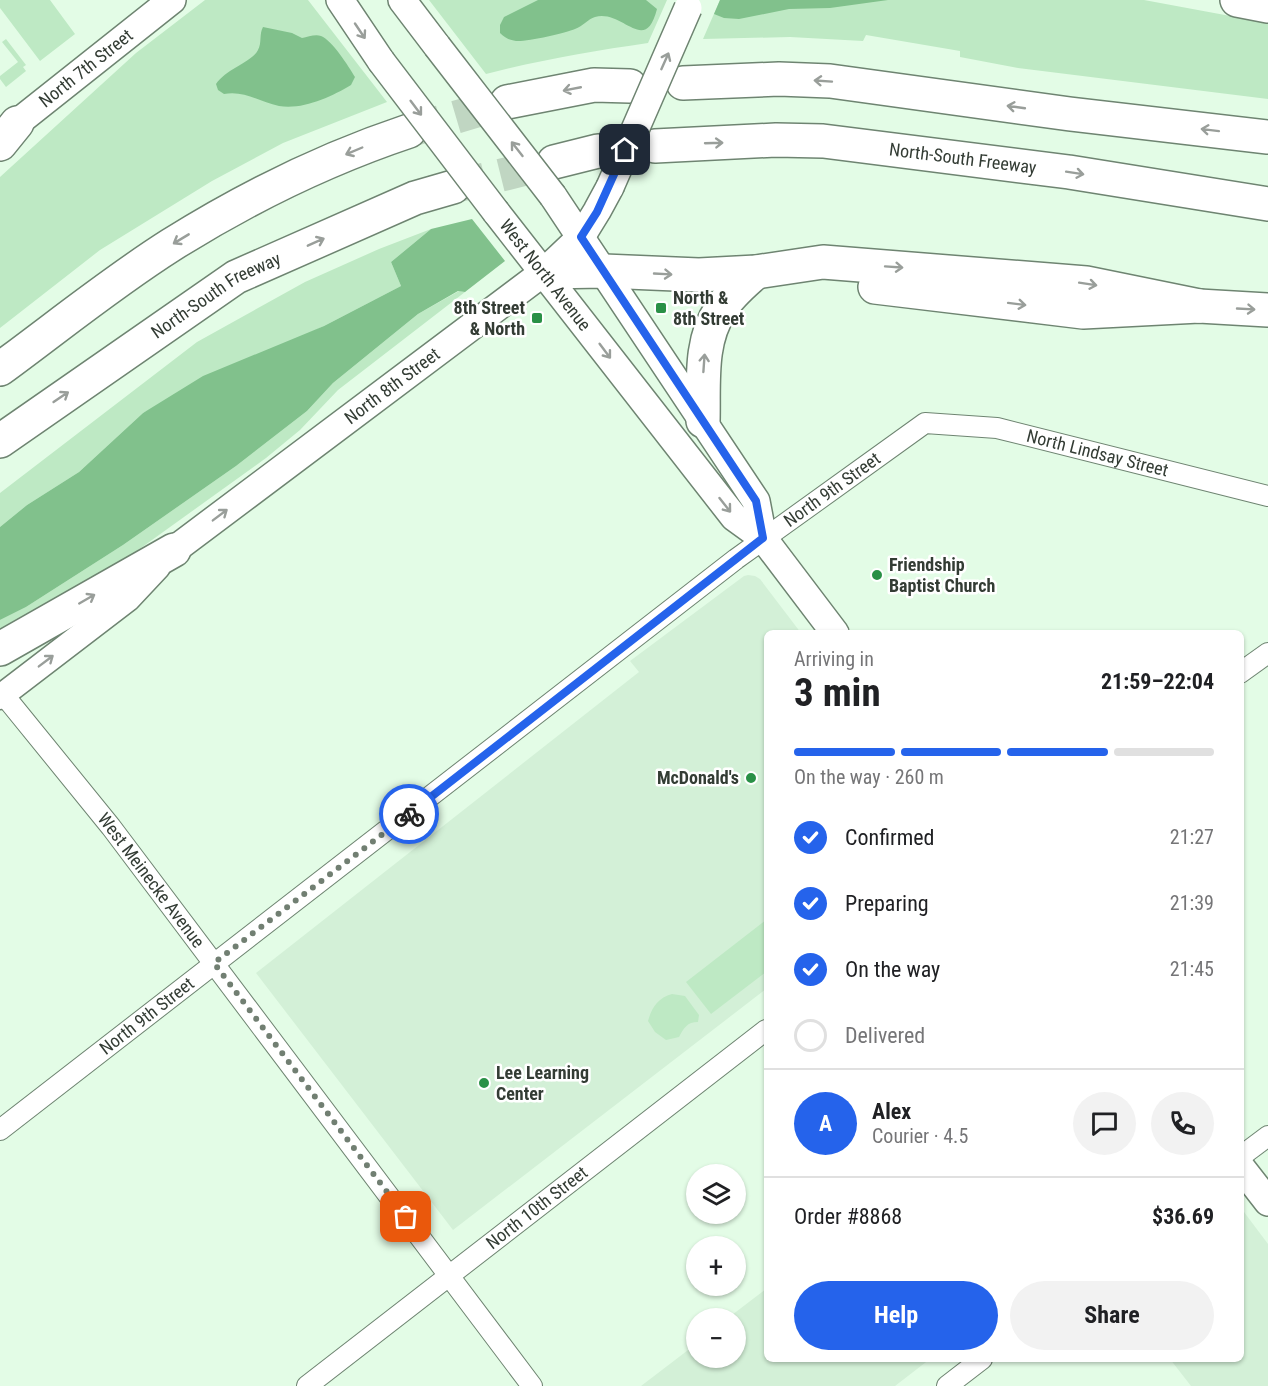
<!DOCTYPE html>
<html lang="en">
<head>
<meta charset="utf-8">
<style>
	:root { --surface:#fff; --page:#f2f2f2; --text:#202124; --muted:#757577; --line:#e0e0e0; --accent:#2563eb }
	body { margin:0; font-family:"Roboto Condensed",sans-serif; background:var(--page); color:var(--text); height:100vh; display:flex; flex-direction:column; font-size:22px; white-space:nowrap }
	* { box-sizing:border-box; margin:0 }
	p { font-size:20px; color:var(--muted) }
	.icon { flex:none; width:33px; height:33px; fill:none; stroke:currentColor; stroke-width:2; stroke-linecap:round; stroke-linejoin:round }
	.map { position:relative; flex:1; overflow:hidden }
	.sheet { position:absolute; left:764px; top:630px; width:480px; height:732px; display:flex; flex-direction:column; background:var(--surface); border-radius:9px; box-shadow:0 2px 4px #0004 }
	.sheet>* { flex:none }
	.fabs { position:absolute; left:686px; top:1164px; display:grid; gap:12px }
	.fabs a { display:grid; place-items:center; width:60px; height:60px; border-radius:50%; background:var(--surface); box-shadow:0 2px 4px #0004; font-size:30px }
	.pin { position:absolute; display:grid; place-items:center; width:51px; height:51px; color:#fff; margin:-26px; border-radius:12px; box-shadow:0 3px 9px #0006 }
	.courier { position:absolute; display:grid; place-items:center; width:60px; height:60px; margin:-30px; border:4px solid #2563eb; border-radius:50%; background:#fff; color:#222; box-shadow:0 2px 8px #0007 }
	.summary em { font-style:normal; font-weight:700 }
	.summary div { display:flex; flex-direction:column-reverse }
	.summary { display:flex; align-items:center; justify-content:space-between; height:102px; padding:0 30px }
	h1 { font-size:39px; font-weight:700; line-height:45px }
	.bar { display:grid; grid-template-columns:repeat(4,1fr); gap:9px 6px; align-content:center; height:72px; padding:0 30px }
	.bar i { height:8px; border-radius:4px; background:var(--line) }
	.bar .selected { background:var(--accent) }
	.bar p { grid-column:span 4 }
	.line { display:flex; align-items:center; gap:15px; padding:0 30px; border-top:2px solid var(--line) }
	.line div { flex:1 }
	.round { display:grid; place-items:center; flex:none; width:63px; height:63px; border-radius:32px; background:var(--page) }
	ol { padding:0 30px; list-style:none }
	li { display:flex; align-items:center; gap:18px; height:66px }
	li p { margin-inline-start:auto }
	li .icon { padding:6px; border-radius:50%; background:var(--accent); color:#fff; stroke-width:4 }
	li:last-child { color:var(--muted) }
	li i { width:33px; height:33px; border:3px solid var(--line); border-radius:50% }
	.button { display:flex; gap:12px; margin-top:auto; padding:12px 30px }
	.button a { flex:1; height:69px; border-radius:36px; background:var(--accent); color:#fff; font-size:24px; font-weight:700; line-height:69px; text-align:center }
	.button a+a { background:var(--page); color:var(--text) }
	.map>svg:first-child { display:block }
</style>
</head>
<body>
<div class="map">
<svg width="1268" height="1386" viewBox="0 0 1268 1386">
	<rect width="100%" height="100%" fill="#e3fce6"/>
	<path fill="#d3f0d7" d="M748 575 755 576 760 579 801 633H766V989L453 1230 256 973 639 672 630 661 744 576Z
		M1241 1208 1268 1244V1386H1191L1170 1359H1240Z
		M766 1289V1359H930L895 1386H641L696 1344V1358H735V1318H728Z"/>
	<path fill="#bee9c4" d="M0 0H50L75 34 40 61 0 8Z
		M205 0H308L387 102 283 143 212 181 100 250 0 328V177L136 53Z
		M429 0H667L648 43C593 51 540 60 486 74Z
		M720 0H1144L1268 23V99L1018 68 960 57V51L866 35 863 41 790 37 703 39Z
		M6 39 26 65 23 67 26 71 6 87 0 79V76L18 62 2 42Z
		M431 229 391 262 401 286 324 326 143 413 79 472 27 505 0 527V493L197 342 305 282 379 249Z
		M459 291 465 292 338 390 300 430 266 458 95 581 0 634V620L26 607 123 545 236 466 307 411 333 383 418 314Z
		M766 920V972L711 1014 686 982Z
		M672 994 685 996 699 1015 698 1022C687 1022 684 1028 679 1037L666 1040 655 1032 648 1021C652 1007 658 998 672 994Z"/>
	<path fill="#81c18c" d="M538 0H646L657 9C645 56 623 9 595 17 588 19 583 26 575 29 566 33 526 42 516 41 509 40 505 38 500 33V25L504 17Z
		M720 0H888L830 8 789 9 739 19 724 18 714 14Z
		M263 27 292 33 302 38C308 37 315 34 321 36 332 40 349 67 355 77L351 85C331 97 303 110 279 106 260 102 244 90 224 94L218 90 216 84C226 69 252 62 258 50 262 43 259 34 263 27Z
		M472 219 505 261 465 292 458 291 418 314 333 383 307 411 236 466 123 545 26 607 0 620V527L27 505 79 472 143 413 203 376 324 326 401 286 391 262 431 229Z"/>
	<g fill="none" stroke-linecap="round" stroke-linejoin="round">
		<path stroke="#c0d6c2" stroke-width="33" stroke-dasharray="33 16" stroke-linecap="butt" d="M409 131 507 102
			M453 187 554 162"/>
		<g stroke="#6e8471" stroke-width="22">
			<g id="minor">
				<path d="M1240 673 1268 653"/>
				<path id="s1" d="M3 694 111 827 532 1386"/>
				<path id="s2" d="M0 1130 736 559 925 423 997 428 1268 496"/>
				<path d="M1240 1157 1268 1136"/>
				<path id="s3" d="M307 1386 766 1030"/>
				<path d="M947 1386 982 1359"/>
			</g>
		</g>
		<g stroke="#6e8471" stroke-width="27">
			<path id="tertiary" d="M0 697 128 599 158 567"/>
		</g>
		<g stroke="#6e8471" stroke-width="30">
			<g id="secondary">
				<path d="M340 0 381 61"/>
				<path d="M402 0 437 46"/>
				<path id="s4" d="M17 123 172 0"/>
				<path d="M553 196 756 501 763 538"/>
				<path id="s5" d="M496 212 734 517 763 538 835 633"/>
				<path id="s6" d="M174 550 544 272 581 237 597 211 610 187"/>
				<path d="M1240 1166 1268 1202"/>
			</g>
		</g>
		<g stroke="#6e8471" stroke-width="36">
			<g id="motorway">
				<path d="M1237 0 1268 6"/>
				<path d="M683 83 779 79 830 81 1070 114 1268 137"/>
				<path d="M507 102 594 85 630 86"/>
				<path d="M0 144 17 123"/>
				<path id="s7" d="M655 146 776 140 823 141 1069 172 1268 204"/>
				<path d="M554 162 598 151"/>
				<path d="M544 272 604 271 699 275 756 272 823 262 1086 283 1199 306"/>
				<path d="M875 287 1083 312 1199 306 1268 310"/>
				<path d="M0 369C56 328 111 283 171 245 246 198 325 159 409 131"/>
				<path d="M703 421C704 384 699 341 721 309 730 294 744 283 756 272"/>
				<path id="s8" d="M0 441 236 277 415 198 453 187"/>
				<path d="M0 649 174 550"/>
			</g>
		</g>
		<use href="#minor" stroke="#fff" stroke-width="20"/>
		<use href="#tertiary" stroke="#fff" stroke-width="24"/>
		<use href="#secondary" stroke="#fff" stroke-width="27"/>
		<use href="#motorway" stroke="#fff" stroke-width="33"/>
		<g stroke="#6e8471" stroke-width="30" stroke-linecap="butt">
			<path id="secondary-bridge" d="M437 46 553 196
				M381 61 496 212
				M610 187 688 8"/>
		</g>
		<use href="#secondary-bridge" stroke="#fff" stroke-width="27"/>
	</g>
	<defs><path id="oneway-shaft" d="M-6 0H5M1.5-3L5.5 0L1.5 3" fill="none" stroke-width="1.6" stroke-linecap="round" stroke-linejoin="round" transform="scale(1.5)"/></defs>
	<g stroke="#999e9a">
		<use href="#oneway-shaft" transform="translate(360 31) rotate(56)"/>
		<use href="#oneway-shaft" transform="translate(665 61) rotate(-66)"/>
		<use href="#oneway-shaft" transform="translate(823 81) rotate(-176)"/>
		<use href="#oneway-shaft" transform="translate(572 89) rotate(169)"/>
		<use href="#oneway-shaft" transform="translate(1016 107) rotate(-172)"/>
		<use href="#oneway-shaft" transform="translate(416 108) rotate(53)"/>
		<use href="#oneway-shaft" transform="translate(1210 130) rotate(-173)"/>
		<use href="#oneway-shaft" transform="translate(714 143) rotate(-2)"/>
		<use href="#oneway-shaft" transform="translate(517 149) rotate(-128)"/>
		<use href="#oneway-shaft" transform="translate(354 151) rotate(157)"/>
		<use href="#oneway-shaft" transform="translate(1075 173) rotate(9)"/>
		<use href="#oneway-shaft" transform="translate(181 239) rotate(149)"/>
		<use href="#oneway-shaft" transform="translate(316 242) rotate(-24)"/>
		<use href="#oneway-shaft" transform="translate(894 267) rotate(4)"/>
		<use href="#oneway-shaft" transform="translate(663 274) rotate(3)"/>
		<use href="#oneway-shaft" transform="translate(1088 284) rotate(9)"/>
		<use href="#oneway-shaft" transform="translate(1017 304) rotate(7)"/>
		<use href="#oneway-shaft" transform="translate(1246 309) rotate(3)"/>
		<use href="#oneway-shaft" transform="translate(605 351) rotate(53)"/>
		<use href="#oneway-shaft" transform="translate(704 363) rotate(-86)"/>
		<use href="#oneway-shaft" transform="translate(61 397) rotate(-34)"/>
		<use href="#oneway-shaft" transform="translate(725 505) rotate(52)"/>
		<use href="#oneway-shaft" transform="translate(220 515) rotate(-37)"/>
		<use href="#oneway-shaft" transform="translate(87 599) rotate(-30)"/>
		<use href="#oneway-shaft" transform="translate(46 661) rotate(-37)"/>
	</g>
	<g fill="none" stroke-linecap="round" stroke-linejoin="round">
		<path stroke="#717f72" stroke-width="6" stroke-dasharray="0 10.8" d="M406 1217 214 963 409 814"/>
		<path stroke="#2563eb" stroke-width="8" d="M409 814 763 538 756 501 581 237 597 212 625 150"/>
	</g>
	<g fill="#299046" stroke="#fff" stroke-width="2">
		<rect x="655" y="302" width="12" height="12" rx="3"/>
		<rect x="531" y="312" width="12" height="12" rx="3"/>
		<circle cx="877" cy="575" r="6"/>
		<circle cx="751" cy="778" r="6"/>
		<circle cx="484" cy="1083" r="6"/>
	</g>
	<g text-anchor="middle" stroke-width="5" stroke-linejoin="round" paint-order="stroke">
		<g font-size="18" fill="#333c34" stroke="#fff">
			<text dy="6" stroke="none"><textPath href="#s4" startOffset="88">North 7th Street</textPath></text>
			<text dy="6" stroke="none"><textPath href="#s7" startOffset="309">North-South Freeway</textPath></text>
			<text dy="6" stroke="none"><textPath href="#s5" startOffset="80">West North Avenue</textPath></text>
			<text dy="6" stroke="none"><textPath href="#s8" startOffset="261">North-South Freeway</textPath></text>
			<text dy="6" stroke="none"><textPath href="#s6" startOffset="273">North 8th Street</textPath></text>
			<text dy="6" stroke="none"><textPath href="#s2" startOffset="1340">North Lindsay Street</textPath></text>
			<text dy="6" stroke="none"><textPath href="#s2" startOffset="1050">North 9th Street</textPath></text>
			<text dy="6" stroke="none"><textPath href="#s1" startOffset="238">West Meinecke Avenue</textPath></text>
			<text dy="6" stroke="none"><textPath href="#s2" startOffset="186">North 9th Street</textPath></text>
			<text dy="6" stroke="none"><textPath href="#s3" startOffset="291">North 10th Street</textPath></text>
		</g>
		<g font-size="18" font-weight="bold" fill="#333c34" stroke="#fff" text-anchor="start">
			<text x="673" y="304">North &amp;<tspan x="673" dy="21">8th Street</tspan></text>
			<text x="525" y="314" text-anchor="end">8th Street<tspan x="525" dy="21">&amp; North</tspan></text>
			<text x="889" y="571">Friendship<tspan x="889" dy="21">Baptist Church</tspan></text>
			<text x="739" y="784" text-anchor="end">McDonald's</text>
			<text x="496" y="1079">Lee Learning<tspan x="496" dy="21">Center</tspan></text>
		</g>
	</g>
</svg>
<div class="fabs">
<a><svg class="icon" aria-label="layers" viewBox="0 0 24 24"><path d="M12 4l9 5-9 5-9-5zM3 14l9 5 9-5"/></svg></a>
<a>+</a>
<a>−</a>
</div>
<div class="pin" style="left:406px;top:1217px;background:#ea580c"><svg class="icon" aria-label="bag" viewBox="0 0 24 24"><path d="M5 8h14l-1 12H6zM9 8a3 3 0 0 1 6 0"/></svg></div>
<div class="pin" style="left:625px;top:150px;background:#1f2937"><svg class="icon" aria-label="home" viewBox="0 0 24 24"><path d="M3 11l9-7 9 7M6 9v11h12V9"/></svg></div>
<div class="courier" style="left:409px;top:814px"><svg class="icon" aria-label="bike" viewBox="0 0 24 24"><circle cx="6" cy="16" r="4"/><circle cx="18" cy="16" r="4"/><path d="M6 16l4-8h5l3 8M10 8l3 8H6M13 5h3"/></svg></div>
<section class="sheet">
<div class="summary"><div><h1>3 min</h1><p>Arriving in</p></div><em>21:59–22:04</em></div>
<div class="bar"><i class="selected"></i><i class="selected"></i><i class="selected"></i><i></i><p>On the way · 260 m</p></div>
<ol>
<li><svg class="icon" aria-label="check" viewBox="0 0 24 24"><path d="M5 12l5 5 9-10"/></svg>Confirmed<p>21:27</p></li>
<li><svg class="icon" aria-label="check" viewBox="0 0 24 24"><path d="M5 12l5 5 9-10"/></svg>Preparing<p>21:39</p></li>
<li><svg class="icon" aria-label="check" viewBox="0 0 24 24"><path d="M5 12l5 5 9-10"/></svg>On the way<p>21:45</p></li>
<li><i></i>Delivered</li>
</ol>
<div class="line" style="height:108px"><b class="round" style="background:var(--accent);color:#fff">A</b><div><b>Alex</b><p>Courier · 4.5</p></div><a class="round"><svg class="icon" aria-label="chat" viewBox="0 0 24 24"><path d="M4 5h16v11H9l-5 4z"/></svg></a><a class="round"><svg class="icon" aria-label="phone" viewBox="0 0 24 24"><path d="M5 4h4l2 5-3 2q2 4 5 5l2-3 5 2v4C11 20 4 13 5 4z"/></svg></a></div>
<div class="line" style="height:78px"><div>Order #8868</div><b>$36.69</b></div>
<div class="button"><a>Help</a><a>Share</a></div>
</section>
</div>
</body>
</html>
